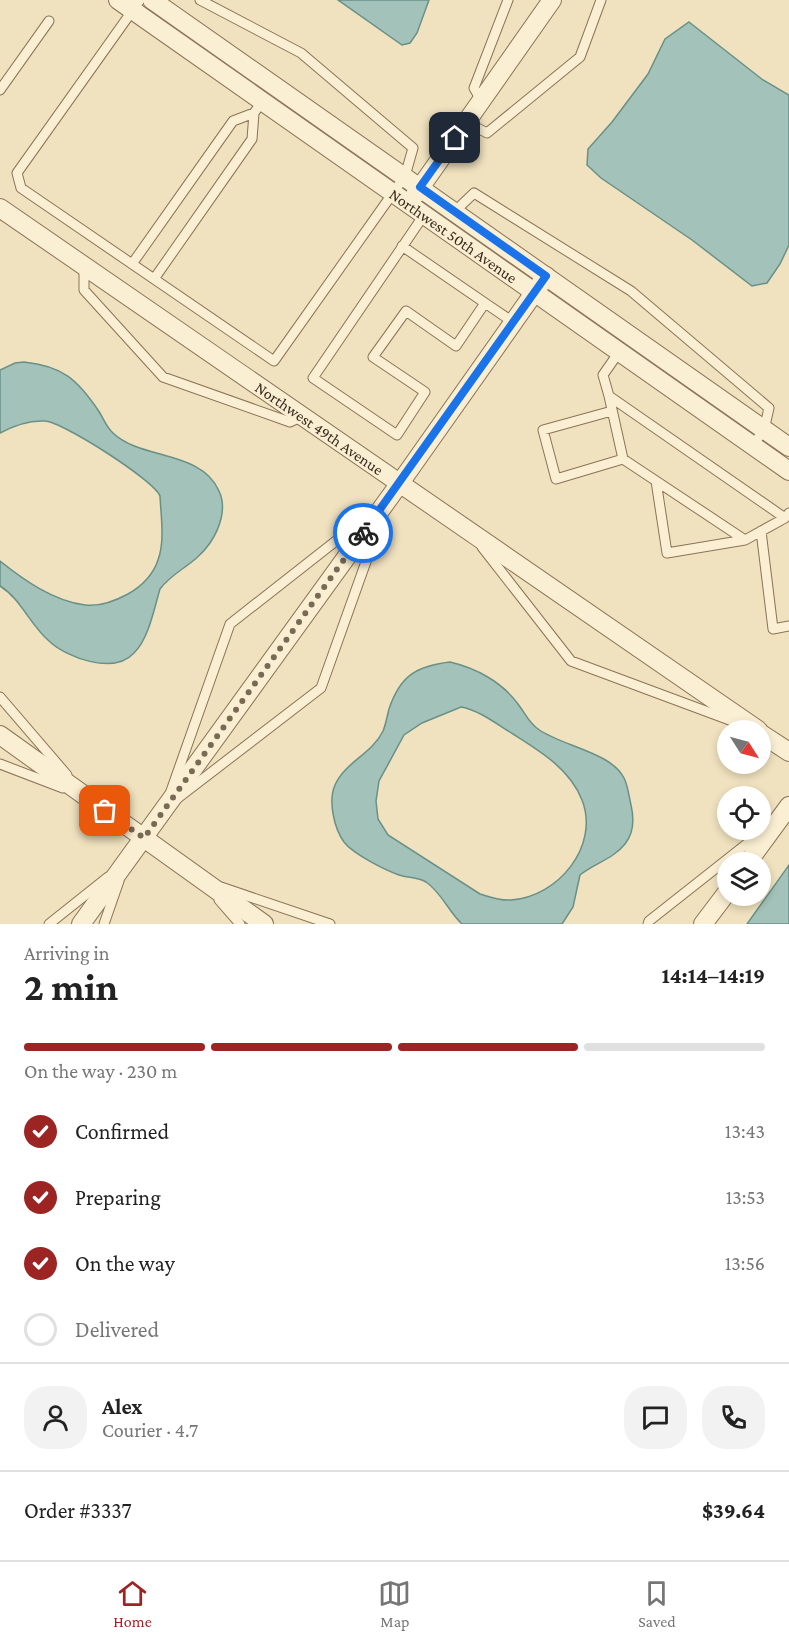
<!DOCTYPE html>
<html lang="en">
<head>
<meta charset="utf-8">
<style>
	:root { --surface:#fff; --page:#f2f2f2; --text:#222; --muted:#767676; --line:#e0e0e0; --accent:#9c2423 }
	body { margin:0; font-family:"Crimson Pro",serif; background:var(--page); color:var(--text); height:100vh; display:flex; flex-direction:column; font-size:22px; white-space:nowrap }
	* { box-sizing:border-box; margin:0 }
	p { font-size:20px; color:var(--muted) }
	.icon { flex:none; width:33px; height:33px; fill:none; stroke:currentColor; stroke-width:2; stroke-linecap:round; stroke-linejoin:round }
	.map { position:relative; height:924px; overflow:hidden }
	.details { display:flex; flex-direction:column; background:var(--surface); flex:1 }
	.details>* { flex:none }
	.needle { width:39px; rotate:126deg }
	.controls { position:absolute; left:717px; top:720px; display:grid; gap:12px }
	.controls a { display:grid; place-items:center; width:54px; height:54px; border-radius:50%; background:var(--surface); box-shadow:0 3px 9px #0003; font-size:30px }
	.pin { position:absolute; display:grid; place-items:center; width:51px; height:51px; color:#fff; margin:-26px; border-radius:12px; box-shadow:0 3px 9px #0006 }
	.courier { position:absolute; display:grid; place-items:center; width:60px; height:60px; margin:-30px; border:4px solid #1a73e8; border-radius:50%; background:#fff; color:#222; box-shadow:0 2px 8px #0007 }
	.summary em { font-style:normal; font-weight:700 }
	.summary div { display:flex; flex-direction:column-reverse }
	.summary { display:flex; align-items:center; justify-content:space-between; height:102px; padding:0 24px }
	h1 { font-size:39px; font-weight:700; line-height:45px }
	.bar { display:grid; grid-template-columns:repeat(4,1fr); gap:9px 6px; align-content:center; height:72px; padding:0 24px }
	.bar i { height:8px; border-radius:4px; background:var(--line) }
	.bar .on { background:var(--accent) }
	.bar p { grid-column:span 4 }
	.line { display:flex; align-items:center; gap:15px; padding:0 24px; border-top:2px solid var(--line) }
	.line div { flex:1 }
	.round { display:grid; place-items:center; flex:none; width:63px; height:63px; border-radius:24px; background:var(--page) }
	ol { padding:0 24px; list-style:none }
	li { display:flex; align-items:center; gap:18px; height:66px }
	li p { margin-inline-start:auto }
	li .icon { padding:6px; border-radius:50%; background:var(--accent); color:#fff; stroke-width:4 }
	li:last-child { color:var(--muted) }
	li i { width:33px; height:33px; border:3px solid var(--line); border-radius:50% }
	.menu { display:flex; justify-content:space-around; align-items:center; height:84px; border-top:2px solid var(--line); background:var(--surface); font-size:16px; color:var(--muted) }
	.menu a { display:grid; justify-items:center; gap:3px }
	.menu .on { color:var(--accent) }
	.map>svg:first-child { display:block }
</style>
</head>
<body>
<div class="map">
<svg width="789" height="924" viewBox="0 0 789 924">
	<rect width="100%" height="100%" fill="#f0e2bf"/>
	<path fill="#a3c2b9" stroke="#699087" stroke-width="1.5" fill-rule="evenodd" d="M338 0H429L417 33 410 43 402 45Z
		M689 22 763 80 789 95V245L780 264 767 283 752 286 692 240 601 178 587 165 588 149 612 122 648 74 665 39Z
		M24 362C62 366 77 379 98 410 103 417 106 427 113 433 141 460 201 450 219 491 227 508 220 528 210 543 195 565 173 571 160 589 154 609 149 638 134 653 114 675 67 658 49 641 30 625 21 599 0 586V561C24 580 53 601 85 605 100 607 115 601 128 594 142 586 153 575 158 560 165 541 161 517 160 496 155 481 63 422 45 421 30 420 13 426 0 433V370L15 363Z
		M450 662C476 668 502 682 518 704 525 713 529 723 538 729 561 746 611 752 624 778 628 786 629 796 631 805 634 818 634 833 625 844 613 859 595 863 580 875L573 907 562 924H462C449 912 441 892 426 882 418 877 408 878 399 875 385 870 353 854 344 842 334 828 328 801 335 785 345 762 372 754 383 731 386 724 387 716 389 709 400 676 416 666 450 662ZM461 707C479 710 498 725 513 734 540 751 570 769 582 800 600 846 558 897 511 900 500 901 490 897 480 894L388 835 378 819 376 801 379 781 404 735 422 723Z
		M789 865V924H747Z"/>
	<g fill="none" stroke-linecap="round" stroke-linejoin="round">
		<g stroke="#8a7357" stroke-width="11">
			<path id="service" d="M140 0 17 173 21 188 274 361 405 176 413 148 301 53 200 0
				M0 90 49 21
				M481 100 474 88 508 0
				M466 122 487 133 580 57 601 0
				M452 214 474 193 631 291 769 408 764 430 753 445
				M402 246 485 303 456 346 406 311 373 357 425 392 397 435 313 378 426 212
				M132 264 233 121 254 113
				M84 265V290L163 377 290 422 303 416
				M154 279 252 139 254 113 264 99
				M485 303 513 322
				M619 352 603 375 609 396 785 518 789 513
				M609 396 623 459 745 540 785 518
				M612 411 543 430 556 479 623 459
				M656 481 667 553 745 540
				M388 500 321 688 165 808 230 624Z
				M761 531 773 629 789 626
				M482 547 571 661 735 722
				M0 697 67 775
				M0 764 63 788
				M221 887 330 924
				M219 900 240 924
				M49 924 108 877
				M104 924 119 881
				M648 924 649 921 763 831"/>
		</g>
		<g stroke="#8a7357" stroke-width="20">
			<g id="minor">
				<path id="s1" d="M118 0 789 471"/>
				<path d="M152 0 789 447"/>
				<path d="M415 195 552 0"/>
				<path id="s2" d="M0 208 758 730"/>
				<path d="M760 733 789 752"/>
				<path d="M0 735 264 924"/>
				<path d="M748 862 789 806"/>
				<path d="M81 924 400 483 546 276"/>
				<path d="M703 924 728 891"/>
			</g>
		</g>
		<use href="#service" stroke="#fbefd3" stroke-width="9"/>
		<use href="#minor" stroke="#fbefd3" stroke-width="18"/>
	</g>
	<g fill="none" stroke-linecap="round" stroke-linejoin="round">
		<path stroke="#796a55" stroke-width="6" stroke-dasharray="0 10.8" d="M105 811 144 838 363 533"/>
		<path stroke="#1a73e8" stroke-width="8" d="M363 533 546 276 420 187 455 138"/>
	</g>
	<g text-anchor="middle" stroke-width="5" stroke-linejoin="round" paint-order="stroke">
		<g font-size="16" fill="#392a1c" stroke="#f7eccf">
			<text dy="6" stroke="none"><textPath href="#s1" startOffset="410">Northwest 50th Avenue</textPath></text>
			<text dy="6" stroke="none"><textPath href="#s2" startOffset="388">Northwest 49th Avenue</textPath></text>
		</g>
	</g>
</svg>
<div class="controls">
<a><svg class="needle" viewBox="-14 -14 28 28"><path d="M0-13l5 13h-10z" fill="#e53935"/><path d="M0 13l5-13h-10z" fill="#767676"/></svg></a>
<a><svg class="icon" aria-label="locate" viewBox="0 0 24 24"><circle cx="12" cy="12" r="6"/><path d="M12 2v4M12 18v4M2 12h4M18 12h4"/></svg></a>
<a><svg class="icon" aria-label="layers" viewBox="0 0 24 24"><path d="M12 4l9 5-9 5-9-5zM3 14l9 5 9-5"/></svg></a>
</div>
<div class="pin" style="left:105px;top:811px;background:#ea580c"><svg class="icon" aria-label="bag" viewBox="0 0 24 24"><path d="M5 8h14l-1 12H6zM9 8a3 3 0 0 1 6 0"/></svg></div>
<div class="pin" style="left:455px;top:138px;background:#1f2937"><svg class="icon" aria-label="home" viewBox="0 0 24 24"><path d="M3 11l9-7 9 7M6 9v11h12V9"/></svg></div>
<div class="courier" style="left:363px;top:533px"><svg class="icon" aria-label="bike" viewBox="0 0 24 24"><circle cx="6" cy="16" r="4"/><circle cx="18" cy="16" r="4"/><path d="M6 16l4-8h5l3 8M10 8l3 8H6M13 5h3"/></svg></div>
</div>
<section class="details">
<div class="summary"><div><h1>2 min</h1><p>Arriving in</p></div><em>14:14–14:19</em></div>
<div class="bar"><i class="on"></i><i class="on"></i><i class="on"></i><i></i><p>On the way · 230 m</p></div>
<ol>
<li><svg class="icon" aria-label="check" viewBox="0 0 24 24"><path d="M5 12l5 5 9-10"/></svg>Confirmed<p>13:43</p></li>
<li><svg class="icon" aria-label="check" viewBox="0 0 24 24"><path d="M5 12l5 5 9-10"/></svg>Preparing<p>13:53</p></li>
<li><svg class="icon" aria-label="check" viewBox="0 0 24 24"><path d="M5 12l5 5 9-10"/></svg>On the way<p>13:56</p></li>
<li><i></i>Delivered</li>
</ol>
<div class="line" style="height:108px"><a class="round"><svg class="icon" aria-label="person" viewBox="0 0 24 24"><circle cx="12" cy="8" r="4"/><path d="M4 21q1-7 8-7t8 7"/></svg></a><div><b>Alex</b><p>Courier · 4.7</p></div><a class="round"><svg class="icon" aria-label="chat" viewBox="0 0 24 24"><path d="M4 5h16v11H9l-5 4z"/></svg></a><a class="round"><svg class="icon" aria-label="phone" viewBox="0 0 24 24"><path d="M5 4h4l2 5-3 2q2 4 5 5l2-3 5 2v4C11 20 4 13 5 4z"/></svg></a></div>
<div class="line" style="height:78px"><div>Order #3337</div><b>$39.64</b></div>
</section>
<nav class="menu">
<a class="on"><svg class="icon" aria-label="home" viewBox="0 0 24 24"><path d="M3 11l9-7 9 7M6 9v11h12V9"/></svg>Home</a>
<a><svg class="icon" aria-label="map" viewBox="0 0 24 24"><path d="M3 6l6-2 6 2 6-2v14l-6 2-6-2-6 2zM9 4v14M15 6v14"/></svg>Map</a>
<a><svg class="icon" aria-label="saved" viewBox="0 0 24 24"><path d="M7 4h10v16l-5-4-5 4z"/></svg>Saved</a>
</nav>
</body>
</html>
